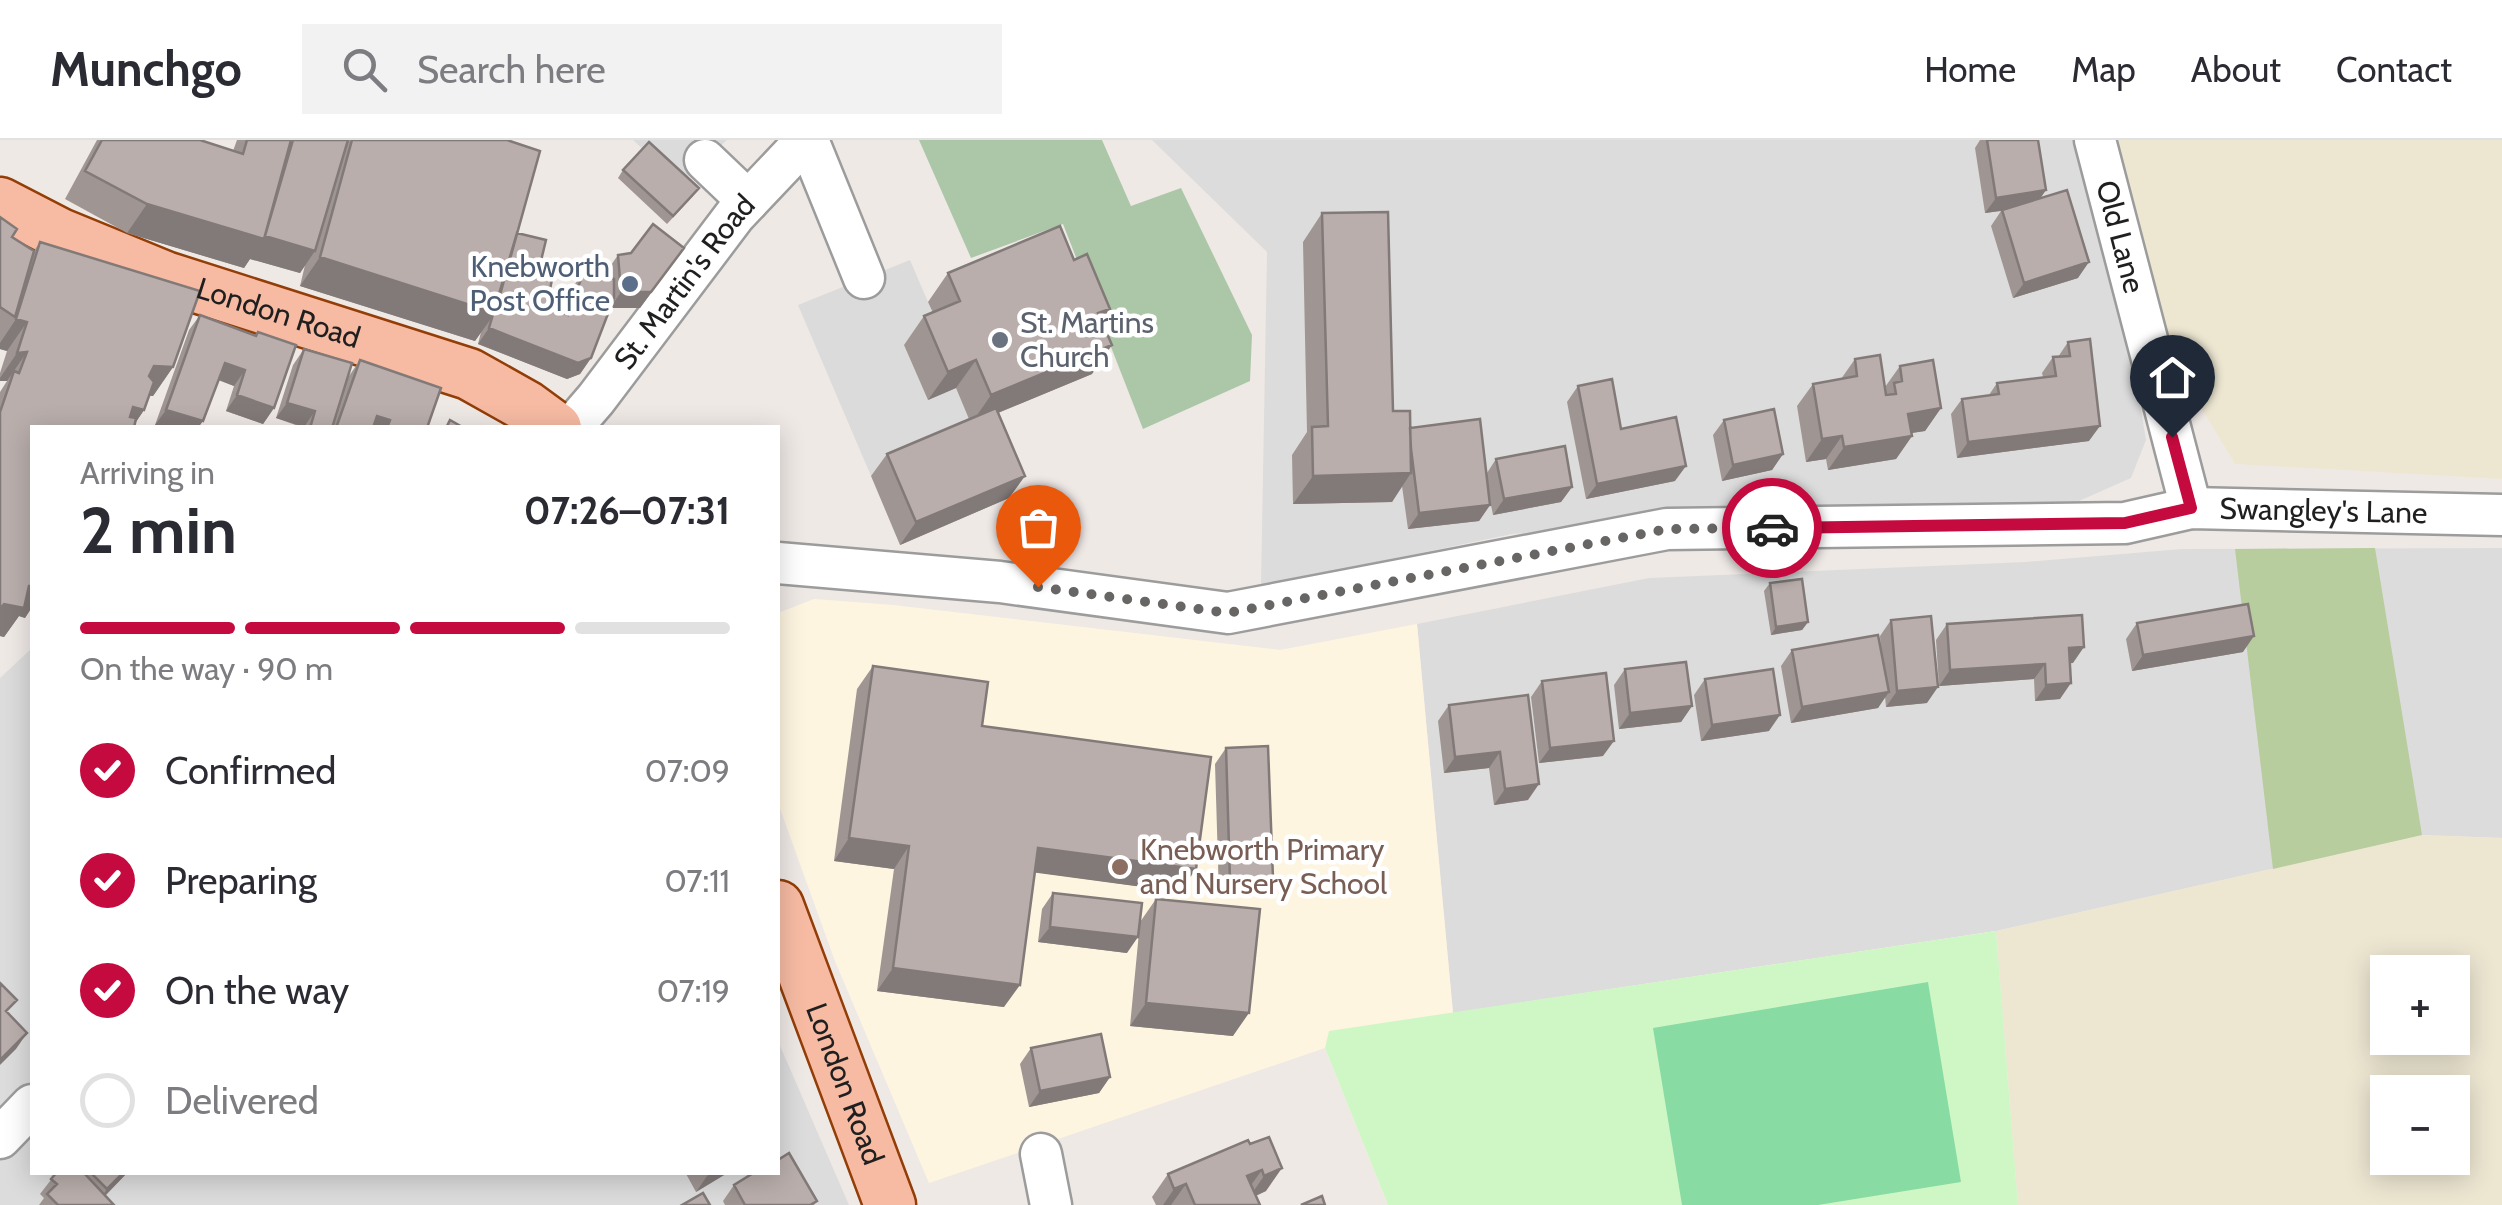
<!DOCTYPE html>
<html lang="en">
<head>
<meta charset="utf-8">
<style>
	:root { --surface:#fff; --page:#f2f2f3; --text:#2b2b33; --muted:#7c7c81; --line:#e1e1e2; --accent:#c40a3e }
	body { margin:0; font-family:Cabin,sans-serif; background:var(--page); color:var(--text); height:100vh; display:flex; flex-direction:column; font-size:38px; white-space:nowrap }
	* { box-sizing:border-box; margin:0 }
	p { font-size:32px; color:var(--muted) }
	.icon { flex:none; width:55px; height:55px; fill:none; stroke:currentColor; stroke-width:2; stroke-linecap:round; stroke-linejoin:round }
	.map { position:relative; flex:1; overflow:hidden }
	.sheet { position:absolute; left:30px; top:285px; width:750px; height:750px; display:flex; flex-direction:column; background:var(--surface); border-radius:0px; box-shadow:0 5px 25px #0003 }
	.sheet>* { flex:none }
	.fabs { position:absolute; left:2370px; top:815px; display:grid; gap:20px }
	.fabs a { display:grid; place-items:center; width:100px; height:100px; border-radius:0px; background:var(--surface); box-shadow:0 5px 25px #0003; font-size:50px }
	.pin { position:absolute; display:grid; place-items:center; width:85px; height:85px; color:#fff; margin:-102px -42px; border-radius:50% 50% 50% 0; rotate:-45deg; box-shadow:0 0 10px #0007 }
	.pin .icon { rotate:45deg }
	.courier { position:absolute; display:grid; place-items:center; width:100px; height:100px; margin:-50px; border:8px solid #c40a3e; border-radius:50%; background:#fff; color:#222; box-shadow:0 2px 12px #0007 }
	.headline em { font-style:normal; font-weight:800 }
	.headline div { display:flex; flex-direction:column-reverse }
	.headline { display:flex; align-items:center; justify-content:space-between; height:170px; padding:0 50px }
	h1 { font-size:65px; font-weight:800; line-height:75px }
	.bar { display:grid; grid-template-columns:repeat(4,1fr); gap:15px 10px; align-content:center; height:120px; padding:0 50px }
	.bar i { height:12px; border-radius:8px; background:var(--line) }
	.bar .selected { background:var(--accent) }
	.bar p { grid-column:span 4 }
	ol { padding:0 50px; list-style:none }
	li { display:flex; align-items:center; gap:30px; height:110px }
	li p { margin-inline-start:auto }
	li .icon { padding:10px; border-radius:50%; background:var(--accent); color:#fff; stroke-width:4 }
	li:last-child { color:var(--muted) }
	li i { width:55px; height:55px; border:5px solid var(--line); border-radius:50% }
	header { display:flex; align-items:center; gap:60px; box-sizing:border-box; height:140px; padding:0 50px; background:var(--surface); border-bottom:2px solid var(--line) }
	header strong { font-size:48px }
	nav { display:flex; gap:55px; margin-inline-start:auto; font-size:35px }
	.search { width:700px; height:90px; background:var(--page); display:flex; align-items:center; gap:25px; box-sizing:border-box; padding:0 35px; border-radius:0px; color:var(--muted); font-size:38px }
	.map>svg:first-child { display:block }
</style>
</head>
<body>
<header>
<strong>Munchgo</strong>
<div class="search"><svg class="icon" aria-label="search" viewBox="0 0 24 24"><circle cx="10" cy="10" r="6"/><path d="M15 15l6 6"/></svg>Search here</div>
<nav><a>Home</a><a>Map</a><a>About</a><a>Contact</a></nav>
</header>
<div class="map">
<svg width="2502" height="1065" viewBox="0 0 2502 1065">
	<rect width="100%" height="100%" fill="#efe9e6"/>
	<path fill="#dddcdc" d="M1152 0H2079L2113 101 2146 300 2131 338 2070 365 1889 367 1512 394 1261 446 1267 112Z
		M2502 408V698L2422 695 1996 791 1453 873 1417 484 1649 438 2026 422 2182 409Z
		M32 508V1032H778V901L849 1065H0V538Z"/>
	<path fill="#fef5e1" d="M814 459 893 465 1280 510 1417 484 1453 873 1996 791 2018 1065H1388L1325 908 929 1043 835 821 778 663V473Z"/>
	<path fill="#ede7d2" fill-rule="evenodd" d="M2111 0H2502V339L2235 324 2177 228Z
		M2422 695 2502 698V1065H2018L1996 791ZM2388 832H2452V898H2388ZM2388 952H2452V1018H2388Z"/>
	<path fill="#b8cd9d" d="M2375 408 2422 695 2273 729 2235 409Z"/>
	<path fill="#acc7a8" d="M919 0H1102L1131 66 1181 48 1252 195 1250 241 1143 289 1063 84 971 118Z"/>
	<path fill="#cff7c5" d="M1996 791 2018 1065H1388L1325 908 1329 891Z"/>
	<path fill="#88dba3" d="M1928 842 1961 1042 1818 1065H1682L1653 888Z"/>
	<path fill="#dbdbdb" d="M633 0H727L680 44Z
		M910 120 940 190 928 260 956 248 980 290 871 336 798 165Z"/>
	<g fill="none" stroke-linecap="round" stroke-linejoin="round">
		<g stroke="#9c9c9c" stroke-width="45">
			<g id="minor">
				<path d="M808 0 864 138"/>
				<path id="s1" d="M2095 0 2191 368"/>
				<path d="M705 20 748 61"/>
				<path id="s2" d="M571 288 596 259 735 75 806 0"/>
				<path id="s3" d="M778 423 1000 442 1228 473 1667 389 2125 383 2191 368 2502 375"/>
				<path d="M0 998 32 965"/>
				<path d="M1041 1014 1051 1065"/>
			</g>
		</g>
		<g stroke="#933d07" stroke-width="55">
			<g id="major">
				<path id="s4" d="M0 63 60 94 165 137 469 234 526 266 556 288"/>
				<path id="s5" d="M778 766 890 1065"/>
			</g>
		</g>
		<use href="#minor" stroke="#fff" stroke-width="40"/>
		<use href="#major" stroke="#f7bba3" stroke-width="50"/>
	</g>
	<path fill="#9f9693" d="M97 0H200L233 11 237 0H507L517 93 539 129 547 165 563 173 573 147 584 131 608 138 607 131 618 115 684 108 640 168H610L591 218 580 234 567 239 478 204 481 192 475 201 300 146 305 125 300 133 250 119 244 128 127 93 65 59Z
		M1980 0H2038L2046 50 2040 58 2078 138 2013 158 1991 86 2001 71 1985 73 1975 8Z
		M623 30 693 56 667 84 618 38Z
		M1322 73 1393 271 1410 288 1487 333 1496 319 1572 347 1561 362 1493 375 1489 355 1490 365 1479 381 1408 389 1402 346 1392 362 1293 364 1292 315 1307 292 1303 102Z
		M0 77 12 97 34 111 40 102 173 227 153 256H149L144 270 135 283 32 288V467L25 478 19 476 4 497 0 496V252L7 241H0V233L7 211 0 209Z
		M1074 120 1110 169 1101 181 1092 234 998 273 1009 358 900 405 871 336 887 314 969 279 956 248 928 260 904 205 924 176 933 173 928 162 948 133Z
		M200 175 255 195 258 192 274 268 263 284 226 271 234 246 218 240 198 288H162L155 285 189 190Z
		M2068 202 2089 301 1957 318 1951 274 1962 259 1989 255 1997 243 2043 237 2042 233 2053 217H2058Z
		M304 209 343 253 349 236 360 220 427 288H304L276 278 293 225Z
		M1855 219 1885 247 1900 226 1941 268 1925 291 1911 293 1912 296 1896 319 1828 330 1826 319 1806 322 1797 266 1813 244 1841 239Z
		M1578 246 1621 289 1675 341 1586 359 1567 262Z
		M1724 280 1783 314 1772 330 1722 341 1713 295Z
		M1770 443 1808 482 1802 490 1771 495 1764 451Z
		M1891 480 1927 563 1886 567 1885 556 1878 568 1791 583 1781 526 1792 510 1881 511 1880 496Z
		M2137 483 2243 512 2132 531 2126 499Z
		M1947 484 2073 523H2070L2060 559 2035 561 2034 539 1939 546 1936 500Z
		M873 526 1180 752 1035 732 1004 867 877 851 894 729 834 721 857 549Z
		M1625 529 1692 566 1681 582 1619 589 1614 545Z
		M1705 539 1769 591 1701 601 1694 555Z
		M1542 541 1603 616 1539 623 1531 557Z
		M1528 555V660L1494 665 1489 628 1444 633 1438 581 1449 565Z
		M1226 608 1262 754 1219 756 1215 624Z
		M1053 753 1127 813 1038 802 1042 769Z
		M1156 759 1233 896 1130 886 1140 782Z
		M1031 908 1110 937 1099 953 1029 967 1020 924Z
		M1269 997 1266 1051 1256 1056 1260 1065H1156L1152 1057 1168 1034Z
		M57 1032H128L105 1056 114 1065H39L44 1058 40 1054Z
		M685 1032H729L696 1052Z
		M734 1045 817 1061 814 1065H725L723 1061Z"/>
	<path fill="#827a78" d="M2046 50 2035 66 1985 73 1996 58Z
		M147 64 265 96 315 111 300 133 250 119 244 128 127 93Z
		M684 108 640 168H610L621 152Z
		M320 117 495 173 475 201 300 146Z
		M2089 122 2078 138 2013 158 2024 143Z
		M1110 169 1090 198 1098 173Z
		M16 179 27 182 7 211 0 209V203Z
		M489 188 591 218 580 234 567 239 478 204Z
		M1112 205 1092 234 971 284 991 255Z
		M27 212 7 241H0V238L17 213Z
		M976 220 956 248 928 260 948 232Z
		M225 223 245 230 234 246 214 238Z
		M154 226 173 227 153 256 134 254Z
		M237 255 274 268 263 284 226 271Z
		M287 263 315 271 304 287 276 278Z
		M133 267 144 270 132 288H118Z
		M1941 268 1925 291 1892 296 1908 274Z
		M166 270 203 281 198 288H162L155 285Z
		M377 276 390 280 385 288H369Z
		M2100 286 2089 301 1957 318 1968 302Z
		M1842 296 1826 319 1806 322 1822 299Z
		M1912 296 1896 319 1828 330 1844 307Z
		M1783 314 1772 330 1722 341 1733 325Z
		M1686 326 1675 341 1586 359 1597 344Z
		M1411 333 1392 362 1293 364 1313 336Z
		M1025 336 1009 358 900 405 916 382Z
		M1572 347 1561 362 1493 375 1504 359Z
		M1490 365 1479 381 1408 389 1419 373Z
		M29 446H32V467L25 478 19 476 4 497 0 496V469L4 464Z
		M1808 482 1802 490 1771 495 1776 487Z
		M2254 496 2243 512 2132 531 2143 515Z
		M2084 507 2073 523 2058 524 2069 508Z
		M2045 524 2034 539 1939 546 1950 530Z
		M2071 543 2060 559 2035 561 2046 545Z
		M1938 547 1927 563 1886 567 1897 551Z
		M1889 552 1878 568 1791 583 1802 567Z
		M1692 566 1681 582 1619 589 1630 573Z
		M1780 575 1769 591 1701 601 1712 585Z
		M1614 601 1603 616 1539 623 1550 608Z
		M1500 612 1489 628 1444 633 1455 617Z
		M1539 644 1528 660 1494 665 1505 649Z
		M849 698 909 706 894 729 834 721Z
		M1038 708 1196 729 1180 752 1023 731Z
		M1273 738 1262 754 1219 756 1230 740Z
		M1050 787 1138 797 1127 813 1038 802Z
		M893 828 1020 845 1004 867 877 851Z
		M1146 863 1249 873 1233 896 1130 886Z
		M27 893 16 909 0 925V920Z
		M1110 937 1099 953 1029 967 1040 951Z
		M1282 1028 1266 1051 1248 1059 1264 1036Z
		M1262 1030 1246 1052 1247 1036Z
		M124 1032H128L96 1065 107 1049Z
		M713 1032H729L696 1052 707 1036Z
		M1186 1044 1171 1065H1163L1174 1049Z"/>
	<path fill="#b9aeab" stroke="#827a78" stroke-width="2.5" d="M102 0H200L243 14 247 0H291L264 99 147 64 85 31Z
		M293 0H348L315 111 265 96Z
		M352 0H507L540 11 495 173 320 117Z
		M1987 0H2038L2046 50 1996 58Z
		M649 2 699 48 673 76 623 30Z
		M2067 50 2089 122 2024 143 2002 70Z
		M1388 72 1393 271H1410L1411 333 1313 336 1312 287 1328 286 1322 73Z
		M0 77 17 89 12 97 34 111 15 177 0 167Z
		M653 84 684 108 651 152H621L618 115 631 113Z
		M1060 86 1074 120 1087 114 1110 169 1098 173 1112 205 991 255 976 220 948 232 924 176 960 161 948 133Z
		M517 93 546 100 539 129 553 134 547 165 568 175 584 131 614 139V158L591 218 578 223 489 188Z
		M40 102 200 151 173 227 154 226 149 236 154 242 144 270 133 267 130 277 136 278 134 288H32V446H29L24 468 4 464 0 469V272L14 231 19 233 27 212 17 213 27 182 16 179Z
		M200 175 256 196 258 192 296 205 274 268 237 255 245 230 225 223 203 281 166 270Z
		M2090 199 2100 286 1968 302 1962 259 1999 254 1997 243 2056 236 2053 217 2070 216 2068 202Z
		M304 209 352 223 332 288H310L315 271 287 263Z
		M1880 215 1886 255 1896 254 1894 243 1902 241 1900 226 1933 220 1941 268 1908 274 1912 296 1844 307 1842 296 1822 299 1813 244 1857 236 1855 219Z
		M360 220 441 248 427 288H387L390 280 377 276 373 288H336Z
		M1612 239 1621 289 1676 277 1686 326 1597 344 1578 246Z
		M996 268 1025 336 916 382 887 314Z
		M1774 269 1783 314 1733 325 1724 280Z
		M1480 279 1490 365 1419 373 1411 309 1410 288Z
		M450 280 464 288H446Z
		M1565 306 1572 347 1504 359 1496 319Z
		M1802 439 1808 482 1776 487 1770 443Z
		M2248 464 2254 496 2143 515 2137 483Z
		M2082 475 2084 507 2069 508 2071 543 2046 545 2045 524 1950 530 1947 484Z
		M1931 476 1938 547 1897 551 1891 480Z
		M1878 495 1889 552 1802 567 1792 510Z
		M1686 522 1692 566 1630 573 1625 529Z
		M873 526 988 542 982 586 1211 617 1196 729 1038 708 1020 845 893 828 909 706 849 698Z
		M1773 529 1780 575 1712 585 1705 539Z
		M1606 533 1614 601 1550 608 1542 541Z
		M1528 555 1539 644 1505 649 1500 612 1455 617 1449 565Z
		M1268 606 1273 738 1230 740 1226 608Z
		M1053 753 1142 763 1138 797 1050 787Z
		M1156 759 1260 769 1249 873 1146 863Z
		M0 843 17 860 6 871 27 893 0 920Z
		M1101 894 1110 937 1040 951 1031 908Z
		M1269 997 1282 1028 1264 1036 1262 1030 1247 1036 1260 1065H1195L1186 1044 1174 1049 1168 1034 1248 1000 1250 1004Z
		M789 1013 817 1061 810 1065H745L734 1045 755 1032H778V1020Z
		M57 1032H83L114 1065H58L47 1054 57 1044 51 1039Z
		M90 1032H124L107 1049Z
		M703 1053 710 1065H682Z
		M1322 1056 1325 1065H1301Z"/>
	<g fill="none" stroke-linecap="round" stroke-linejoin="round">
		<path stroke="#686665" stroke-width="10" stroke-dasharray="0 18" d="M1038 447 1228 473 1668 389 1772 388"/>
		<path stroke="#c40a3e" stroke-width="12" d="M1772 388 2125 383 2191 368 2172 297"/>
	</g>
	<circle fill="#5c6f8a" stroke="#fff" stroke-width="4" cx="630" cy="144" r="10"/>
	<circle fill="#6b7280" stroke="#fff" stroke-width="4" cx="1000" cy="200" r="10"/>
	<circle fill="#8d6e63" stroke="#fff" stroke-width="4" cx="1120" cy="727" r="10"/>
	<g text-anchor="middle" stroke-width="9" stroke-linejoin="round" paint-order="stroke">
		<g font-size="30" fill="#1f1f1f" stroke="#fff">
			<text dy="10" stroke="none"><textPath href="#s1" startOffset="100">Old Lane</textPath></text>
			<text dy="10" stroke="none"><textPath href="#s2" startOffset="185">St. Martin's Road</textPath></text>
			<text dy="10" stroke="none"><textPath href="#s4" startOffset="300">London Road</textPath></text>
			<text dy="10" stroke="none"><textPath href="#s3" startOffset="1558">Swangley's Lane</textPath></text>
			<text dy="10" stroke="none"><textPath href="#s5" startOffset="190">London Road</textPath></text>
		</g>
		<g font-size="30" fill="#4e5e75" stroke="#fff" text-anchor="end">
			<text x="610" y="137">Knebworth<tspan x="610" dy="34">Post Office</tspan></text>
		</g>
		<g font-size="30" fill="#5b616d" stroke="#fff" text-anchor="start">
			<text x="1020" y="193">St. Martins<tspan x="1020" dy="34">Church</tspan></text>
		</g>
		<g font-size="30" fill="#785e54" stroke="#fff" text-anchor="start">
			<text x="1140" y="720">Knebworth Primary<tspan x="1140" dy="34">and Nursery School</tspan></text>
		</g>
	</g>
</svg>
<div class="fabs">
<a>+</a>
<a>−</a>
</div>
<div class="pin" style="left:1038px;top:447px;background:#ea580c"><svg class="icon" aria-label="bag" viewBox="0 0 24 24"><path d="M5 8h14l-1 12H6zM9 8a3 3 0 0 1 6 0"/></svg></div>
<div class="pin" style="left:2172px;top:297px;background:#1f2937"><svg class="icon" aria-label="home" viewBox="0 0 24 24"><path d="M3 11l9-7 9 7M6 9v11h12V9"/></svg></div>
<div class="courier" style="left:1772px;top:388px"><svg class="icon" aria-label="car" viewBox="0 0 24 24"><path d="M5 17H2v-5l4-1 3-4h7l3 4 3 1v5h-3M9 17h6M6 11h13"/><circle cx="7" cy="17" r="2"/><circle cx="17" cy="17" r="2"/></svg></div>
<section class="sheet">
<div class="headline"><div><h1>2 min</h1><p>Arriving in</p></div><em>07:26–07:31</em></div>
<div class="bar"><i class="selected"></i><i class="selected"></i><i class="selected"></i><i></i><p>On the way · 90 m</p></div>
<ol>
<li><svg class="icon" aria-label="check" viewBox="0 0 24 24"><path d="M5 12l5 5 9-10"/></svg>Confirmed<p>07:09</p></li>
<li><svg class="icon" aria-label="check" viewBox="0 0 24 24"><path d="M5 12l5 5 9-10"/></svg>Preparing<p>07:11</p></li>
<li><svg class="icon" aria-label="check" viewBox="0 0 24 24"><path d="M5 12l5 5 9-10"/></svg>On the way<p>07:19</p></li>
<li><i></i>Delivered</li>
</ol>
</section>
</div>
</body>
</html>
